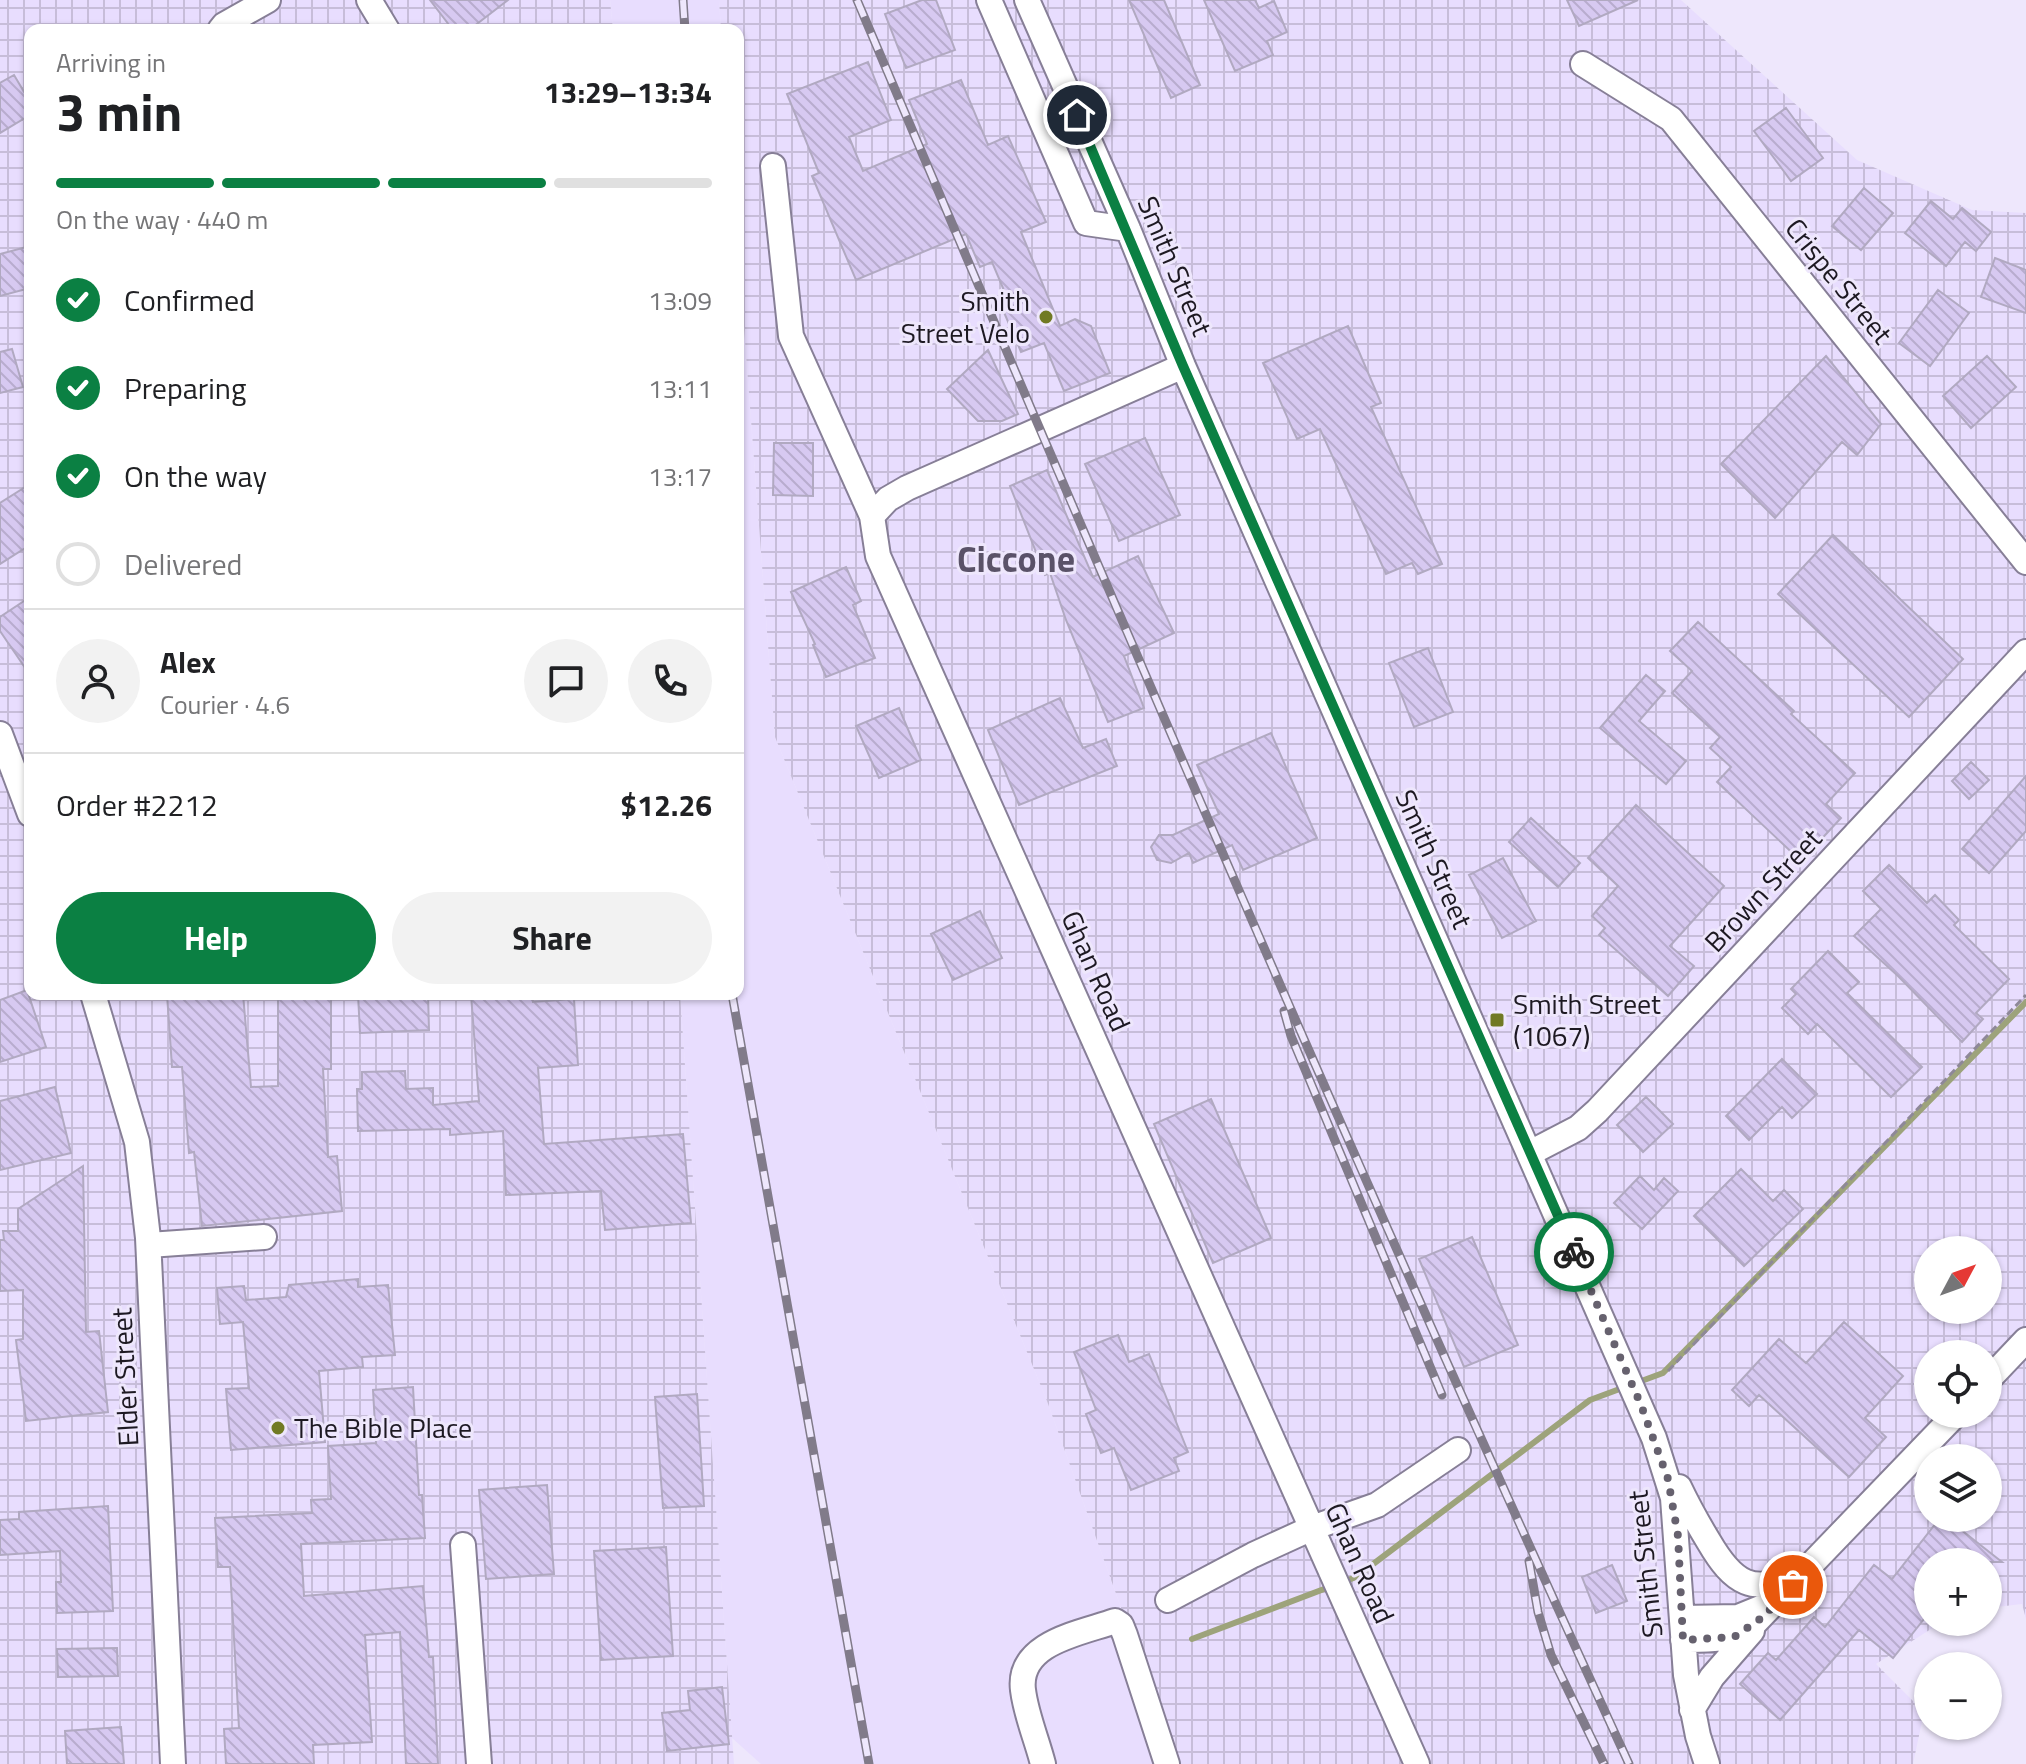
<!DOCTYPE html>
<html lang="en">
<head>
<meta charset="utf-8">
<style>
	:root { --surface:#fff; --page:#f2f2f2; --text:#202124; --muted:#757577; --line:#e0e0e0; --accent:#0b8043 }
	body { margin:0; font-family:"Titillium Web",sans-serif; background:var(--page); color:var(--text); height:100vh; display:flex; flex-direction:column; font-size:30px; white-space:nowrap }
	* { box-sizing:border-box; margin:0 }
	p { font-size:26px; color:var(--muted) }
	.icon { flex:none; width:44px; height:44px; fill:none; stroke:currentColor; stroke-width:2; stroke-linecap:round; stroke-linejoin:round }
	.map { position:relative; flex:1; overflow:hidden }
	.drawer { position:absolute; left:24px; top:24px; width:720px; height:976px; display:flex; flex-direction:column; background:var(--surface); border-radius:16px; box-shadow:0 2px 6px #0004 }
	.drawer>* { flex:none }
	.needle { width:52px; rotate:49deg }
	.tools { position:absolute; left:1914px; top:1236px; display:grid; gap:16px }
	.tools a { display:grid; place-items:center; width:88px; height:88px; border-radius:50%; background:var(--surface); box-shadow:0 2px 6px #0004; font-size:40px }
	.pin { position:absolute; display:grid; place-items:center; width:68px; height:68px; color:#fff; margin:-34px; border:4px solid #fff; border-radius:50%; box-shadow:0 2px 8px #0007 }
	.courier { position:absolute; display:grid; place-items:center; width:80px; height:80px; margin:-40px; border:6px solid #0b8043; border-radius:50%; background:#fff; color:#222; box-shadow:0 2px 10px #0007 }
	.head em { font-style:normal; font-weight:700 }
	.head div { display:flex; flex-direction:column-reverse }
	.head { display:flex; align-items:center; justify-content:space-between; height:136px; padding:0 32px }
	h1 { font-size:52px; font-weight:700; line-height:60px }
	.bar { display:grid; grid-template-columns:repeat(4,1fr); gap:12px 8px; align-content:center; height:96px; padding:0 32px }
	.bar i { height:10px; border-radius:6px; background:var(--line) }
	.bar .current { background:var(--accent) }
	.bar p { grid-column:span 4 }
	.line { display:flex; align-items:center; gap:20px; padding:0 32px; border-top:2px solid var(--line) }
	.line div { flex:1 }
	.round { display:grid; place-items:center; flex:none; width:84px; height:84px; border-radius:42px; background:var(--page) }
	ol { padding:0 32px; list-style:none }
	li { display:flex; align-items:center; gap:24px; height:88px }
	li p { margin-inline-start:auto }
	li .icon { padding:8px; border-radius:50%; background:var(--accent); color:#fff; stroke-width:4 }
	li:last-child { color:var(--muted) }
	li i { width:44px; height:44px; border:4px solid var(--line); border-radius:50% }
	.action { display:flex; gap:16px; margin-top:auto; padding:16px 32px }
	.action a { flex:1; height:92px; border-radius:48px; background:var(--accent); color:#fff; font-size:32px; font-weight:700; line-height:92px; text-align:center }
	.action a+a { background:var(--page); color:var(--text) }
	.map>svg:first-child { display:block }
</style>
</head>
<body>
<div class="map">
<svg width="2026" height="1764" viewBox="0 0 2026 1764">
	<defs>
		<pattern id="industrial-grid" width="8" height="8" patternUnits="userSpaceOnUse" patternTransform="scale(2)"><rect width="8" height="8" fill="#e8ddfe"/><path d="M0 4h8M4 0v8" fill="none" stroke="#c7bdd9"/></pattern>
		<pattern id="building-back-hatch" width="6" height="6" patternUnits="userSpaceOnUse" patternTransform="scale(2)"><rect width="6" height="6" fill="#d7c9f1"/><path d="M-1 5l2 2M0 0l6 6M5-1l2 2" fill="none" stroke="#b8acce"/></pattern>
	</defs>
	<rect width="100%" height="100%" fill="#eee7fc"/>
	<path fill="#e8ddfe" d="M610 0H719L721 30H613Z
		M738 248 775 737 1047 1401 1177 1764H761L732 1738 680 994H738Z"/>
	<path fill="url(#industrial-grid)" fill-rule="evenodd" d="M0 0H610L613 30H30V994H680L734 1764H0Z
		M719 0H1681L1857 160 1972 210 2026 213V1619L2022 1604 1988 1608V1562H1928V1622H1942L1876 1664 1924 1712 1913 1764H1177L1047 1401 775 737 738 248V30H721ZM1928 1250H1988V1310H1928ZM1928 1354H1988V1414H1928ZM1928 1458H1988V1518H1928Z"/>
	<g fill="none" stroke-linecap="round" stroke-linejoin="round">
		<path stroke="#9da37b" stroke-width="6" d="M1636 1383 1663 1373 2026 1002
			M1343 1582 1356 1577 1590 1400 1625 1387
			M1192 1639 1332 1586"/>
	</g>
	<path fill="url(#building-back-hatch)" stroke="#b1a9c1" stroke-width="2" d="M430 0H508L469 30H453Z
		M922 0H936L955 50 906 68 885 14Z
		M1129 0H1164L1200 85 1171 98Z
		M1204 0H1255L1259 8 1274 1 1287 32 1267 41 1273 55 1235 71Z
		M1567 0H1638L1579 26Z
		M868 62 891 120 849 137 863 171 927 144 909 100 961 80 988 145 1008 136 1046 222 1021 232 1060 326 1075 319 1091 326 1110 373 1064 391 1044 343 1021 352 1003 310 1011 307 992 262 980 267 966 234 856 280 812 176 819 173 787 94Z
		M14 75 30 102V115L0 133V83Z
		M1786 108 1823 158 1791 181 1754 131Z
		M1864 188 1893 213 1861 250 1832 226Z
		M1931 201 1953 219 1962 208 1991 232 1976 251 1965 242 1946 266 1905 233Z
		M30 246V288L0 296V254Z
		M1995 258 2026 270V313L1981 297Z
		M1938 290 1969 313 1930 366 1899 343Z
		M1348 326 1381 403 1371 407 1442 564 1418 574 1412 563 1386 574 1320 429 1297 439 1263 363Z
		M12 349 23 387 0 393V352Z
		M988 350 1018 414 1002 421H978L947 389Z
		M1826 356 1881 424 1857 455 1842 442 1775 518 1721 464Z
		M1987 356 2016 387 1971 428 1943 396Z
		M1145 438 1180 515 1119 541 1085 464Z
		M774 443H813V496L773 495Z
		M1047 470 1093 577 1138 556 1174 633 1124 656 1144 708 1108 722 1066 620 1050 573 1045 575 1010 486Z
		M30 484V545L0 564V503Z
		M1833 535 1963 659 1909 717 1778 594Z
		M846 567 861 601 853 605 875 658 826 677 813 645 815 644 791 592Z
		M30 597V675L0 631V617Z
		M1698 622 1794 711 1791 714 1855 773 1826 804 1841 818 1801 861 1717 782 1731 767 1710 748 1720 737 1672 693 1692 671 1670 651Z
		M1428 648 1453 712 1414 727 1389 663Z
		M1646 675 1665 691 1639 721 1686 761 1666 784 1600 728Z
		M1060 698 1083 748 1106 739 1117 766 1019 805 988 730Z
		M899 708 921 760 879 778 856 726Z
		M1271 733 1317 838 1243 870 1232 845 1193 863 1189 853 1171 863 1157 860 1151 847 1159 835H1173L1219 814 1197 765Z
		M1971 762 1989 780 1969 799 1952 781Z
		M2026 776V831L1989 873 1962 849Z
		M1636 805 1724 886 1670 946 1694 966 1668 996 1599 935 1605 928 1592 916 1618 886 1588 858Z
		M1531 818 1580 863 1558 887 1509 842Z
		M1503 858 1536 921 1502 938 1469 875Z
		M1889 865 1927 903 1935 895 1959 920 1954 925 2009 979 1976 1013 1983 1019 1962 1042 1898 976 1854 936 1881 909 1863 891Z
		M980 911 1002 958 953 980 931 934Z
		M1828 951 1859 982 1847 993 1922 1067 1891 1097 1817 1024 1808 1034 1782 1008 1796 994 1791 989Z
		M27 990 46 1047 0 1062V1000Z
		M167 994H243L251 1087 278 1086V994H331V1069H323L328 1157 337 1156 342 1211 202 1226 194 1152 189 1153 182 1067H172Z
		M358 994H428L429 1030 360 1033Z
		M471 994H532L533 1002 574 999 578 1065 538 1068 544 1144 683 1134 691 1223 605 1230 601 1191 506 1195 503 1131 450 1135V1129L358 1131 357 1089H362V1072L405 1071 406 1089 433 1088V1105L479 1101Z
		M1782 1059 1817 1094 1792 1118 1782 1107 1749 1140 1726 1116Z
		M55 1087 71 1153 0 1170V1101Z
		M1646 1097 1673 1124 1643 1152 1617 1125Z
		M1211 1099 1271 1238 1213 1263 1154 1124Z
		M83 1166 86 1332 99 1331 108 1412 26 1421 16 1340 23 1339V1290L0 1291V1240H4L3 1231H18V1209Z
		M1741 1169 1773 1201 1784 1190 1803 1209 1744 1266 1694 1216Z
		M1640 1176 1654 1190 1664 1178 1678 1191 1642 1229 1614 1203Z
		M1472 1237 1518 1345 1464 1367 1419 1259Z
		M358 1279V1287L388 1285 395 1355 362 1357 363 1367 319 1371 325 1442 231 1450 226 1389 249 1388 243 1322 220 1324 217 1288 244 1286 246 1300 286 1297 289 1285Z
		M1844 1322 1903 1376 1865 1418 1886 1437 1849 1477 1759 1395 1749 1406 1732 1390 1779 1339 1806 1363Z
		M1118 1335 1129 1362 1149 1354 1188 1452 1174 1458 1179 1471 1131 1490 1114 1448 1101 1453 1086 1414 1096 1410 1074 1352Z
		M413 1387 419 1495H422L425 1538 301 1544 304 1596 423 1586 429 1657H433L438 1764H406L400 1632 365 1635 372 1742 313 1745 314 1764H226L224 1729 239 1728 230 1567H218L215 1518 312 1513 311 1500 331 1499 328 1446 376 1443 373 1390Z
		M697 1394 704 1506 663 1508 655 1397Z
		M547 1485 554 1574 486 1579 479 1490Z
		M108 1506 113 1611 57 1613 56 1582H61L60 1551 0 1555V1520L19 1519V1512Z
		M1940 1518H1946L2002 1562H1928V1614L1893 1658 1859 1630 1780 1720 1740 1684 1768 1653 1776 1660 1814 1617 1825 1627 1874 1565 1892 1579Z
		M666 1547 673 1656 601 1660 594 1551Z
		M1612 1565 1627 1601 1596 1613 1582 1577Z
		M117 1648 118 1676 58 1677 57 1649Z
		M722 1687 729 1744 667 1751 662 1713 690 1710 688 1691Z
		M121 1727 124 1764H67L65 1731Z"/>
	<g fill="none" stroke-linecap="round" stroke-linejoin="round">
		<g stroke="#877f97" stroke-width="28">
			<path id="minor" d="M369 0 387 30
				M989 0 1086 223 1128 229
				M1027 0 1128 229 1183 366 1654 1438 1673 1498 1686 1675 1698 1736 1707 1764
				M220 30 224 25 268 0
				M1583 64 1671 119 2026 562
				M773 166 791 336 872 516
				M1183 366 907 488 888 499 872 516 878 556 1417 1764
				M0 734 30 814
				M93 994 137 1142 148 1238 173 1764
				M1530 1153 1578 1128 1597 1111 2026 652
				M149 1245 264 1237
				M1988 1380 2026 1340
				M1679 1487C1688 1506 1698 1524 1709 1542 1733 1583 1753 1597 1799 1573
				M463 1545 479 1764
				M1168 1600 1253 1555 1312 1528 1377 1505 1458 1450
				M1682 1618 1738 1617 1765 1606
				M1683 1640C1707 1640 1727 1641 1749 1629L1956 1414
				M1692 1710 1712 1677 1752 1631
				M1043 1764C1037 1740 1026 1715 1023 1690 1017 1642 1082 1633 1115 1621L1121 1625 1125 1635 1167 1764"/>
		</g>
		<path stroke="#8e8898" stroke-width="3" stroke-dasharray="8 4" stroke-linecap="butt" d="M1668 1371 2026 995"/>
		<use href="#minor" stroke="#fff" stroke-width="24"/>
		<g stroke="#817b8a" stroke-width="9">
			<path id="rail" d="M683 0 685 30
				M857 0C1108 591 1361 1181 1629 1764
				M732 994 869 1764
				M1284 1011 1291 1036 1442 1395
				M1529 1561 1538 1612 1551 1655 1604 1764"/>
		</g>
		<use href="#rail" stroke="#eee7fc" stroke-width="6" stroke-dasharray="18" stroke-linecap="butt"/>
	</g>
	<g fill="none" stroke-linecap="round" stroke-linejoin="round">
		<path stroke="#66616e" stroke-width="8" stroke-dasharray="0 14.4" d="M1574 1252 1641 1405 1668 1479 1678 1536 1683 1640 1734 1637 1763 1617 1793 1585"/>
		<path stroke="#0b8043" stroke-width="10" d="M1077 115 1183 366 1574 1252"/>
	</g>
	<g fill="#717a24" stroke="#eee7fc" stroke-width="3">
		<circle cx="1046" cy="317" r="8"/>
		<rect x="1489" y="1012" width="16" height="16" rx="4"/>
		<circle cx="278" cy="1428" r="8"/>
	</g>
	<g text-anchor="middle" stroke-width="6" stroke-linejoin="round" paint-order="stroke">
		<g font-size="28" fill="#1d1922" stroke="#eee7fc">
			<text transform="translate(1175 266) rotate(67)" y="10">Smith Street</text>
			<text transform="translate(1839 281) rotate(51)" y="10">Crispe Street</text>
			<text transform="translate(1434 859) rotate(66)" y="10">Smith Street</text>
			<text transform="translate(1763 890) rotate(-47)" y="10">Brown Street</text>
			<text transform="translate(1096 971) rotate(66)" y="10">Ghan Road</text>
			<text transform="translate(125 1377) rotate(-93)" y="10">Elder Street</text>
			<text transform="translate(1360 1563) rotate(66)" y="10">Ghan Road</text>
			<text transform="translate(1645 1564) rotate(-96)" y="10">Smith Street</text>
		</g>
		<g font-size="28" fill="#1d1922" stroke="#eee7fc" text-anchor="start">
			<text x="1030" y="311" text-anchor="end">Smith<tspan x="1030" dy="32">Street Velo</tspan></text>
			<text x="1513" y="1014">Smith Street<tspan x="1513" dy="32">(1067)</tspan></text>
			<text x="294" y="1438">The Bible Place</text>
		</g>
		<g font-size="36" font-weight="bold" fill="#5a5268" stroke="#eee7fc">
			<text x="1016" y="572">Ciccone</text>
		</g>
	</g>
</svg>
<div class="tools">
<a><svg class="needle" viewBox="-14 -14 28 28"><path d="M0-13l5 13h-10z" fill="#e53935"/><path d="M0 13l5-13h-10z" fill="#757577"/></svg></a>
<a><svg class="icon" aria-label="locate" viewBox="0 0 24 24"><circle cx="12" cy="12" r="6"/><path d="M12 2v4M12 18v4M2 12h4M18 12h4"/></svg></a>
<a><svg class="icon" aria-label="layers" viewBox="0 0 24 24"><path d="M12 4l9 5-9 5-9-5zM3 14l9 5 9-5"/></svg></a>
<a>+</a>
<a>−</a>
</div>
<div class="pin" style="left:1793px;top:1585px;background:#ea580c"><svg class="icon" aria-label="bag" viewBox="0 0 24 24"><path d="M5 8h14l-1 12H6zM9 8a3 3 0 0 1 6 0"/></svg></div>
<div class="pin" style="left:1077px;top:115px;background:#1f2937"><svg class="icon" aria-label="home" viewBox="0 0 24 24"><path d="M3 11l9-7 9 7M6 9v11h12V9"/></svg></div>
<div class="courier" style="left:1574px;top:1252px"><svg class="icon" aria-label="bike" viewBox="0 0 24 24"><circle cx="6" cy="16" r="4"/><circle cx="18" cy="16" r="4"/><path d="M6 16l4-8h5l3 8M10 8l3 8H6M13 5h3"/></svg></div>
<section class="drawer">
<div class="head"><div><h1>3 min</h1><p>Arriving in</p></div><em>13:29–13:34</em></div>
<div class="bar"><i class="current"></i><i class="current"></i><i class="current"></i><i></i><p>On the way · 440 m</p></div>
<ol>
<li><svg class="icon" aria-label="check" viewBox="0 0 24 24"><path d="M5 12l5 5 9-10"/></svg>Confirmed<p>13:09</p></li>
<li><svg class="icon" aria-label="check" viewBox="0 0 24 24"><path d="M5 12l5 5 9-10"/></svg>Preparing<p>13:11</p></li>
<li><svg class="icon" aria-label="check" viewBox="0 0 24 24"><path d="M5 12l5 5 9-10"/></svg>On the way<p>13:17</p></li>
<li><i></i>Delivered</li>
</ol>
<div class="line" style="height:144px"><a class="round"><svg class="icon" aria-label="person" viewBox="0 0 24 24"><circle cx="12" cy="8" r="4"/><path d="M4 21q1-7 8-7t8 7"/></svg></a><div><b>Alex</b><p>Courier · 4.6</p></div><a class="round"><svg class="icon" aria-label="chat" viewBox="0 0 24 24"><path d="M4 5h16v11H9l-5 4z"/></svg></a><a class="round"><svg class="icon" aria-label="phone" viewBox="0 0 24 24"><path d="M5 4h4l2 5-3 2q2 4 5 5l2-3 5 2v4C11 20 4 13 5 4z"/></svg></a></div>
<div class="line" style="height:104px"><div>Order #2212</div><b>$12.26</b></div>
<div class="action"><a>Help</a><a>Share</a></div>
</section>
</div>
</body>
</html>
